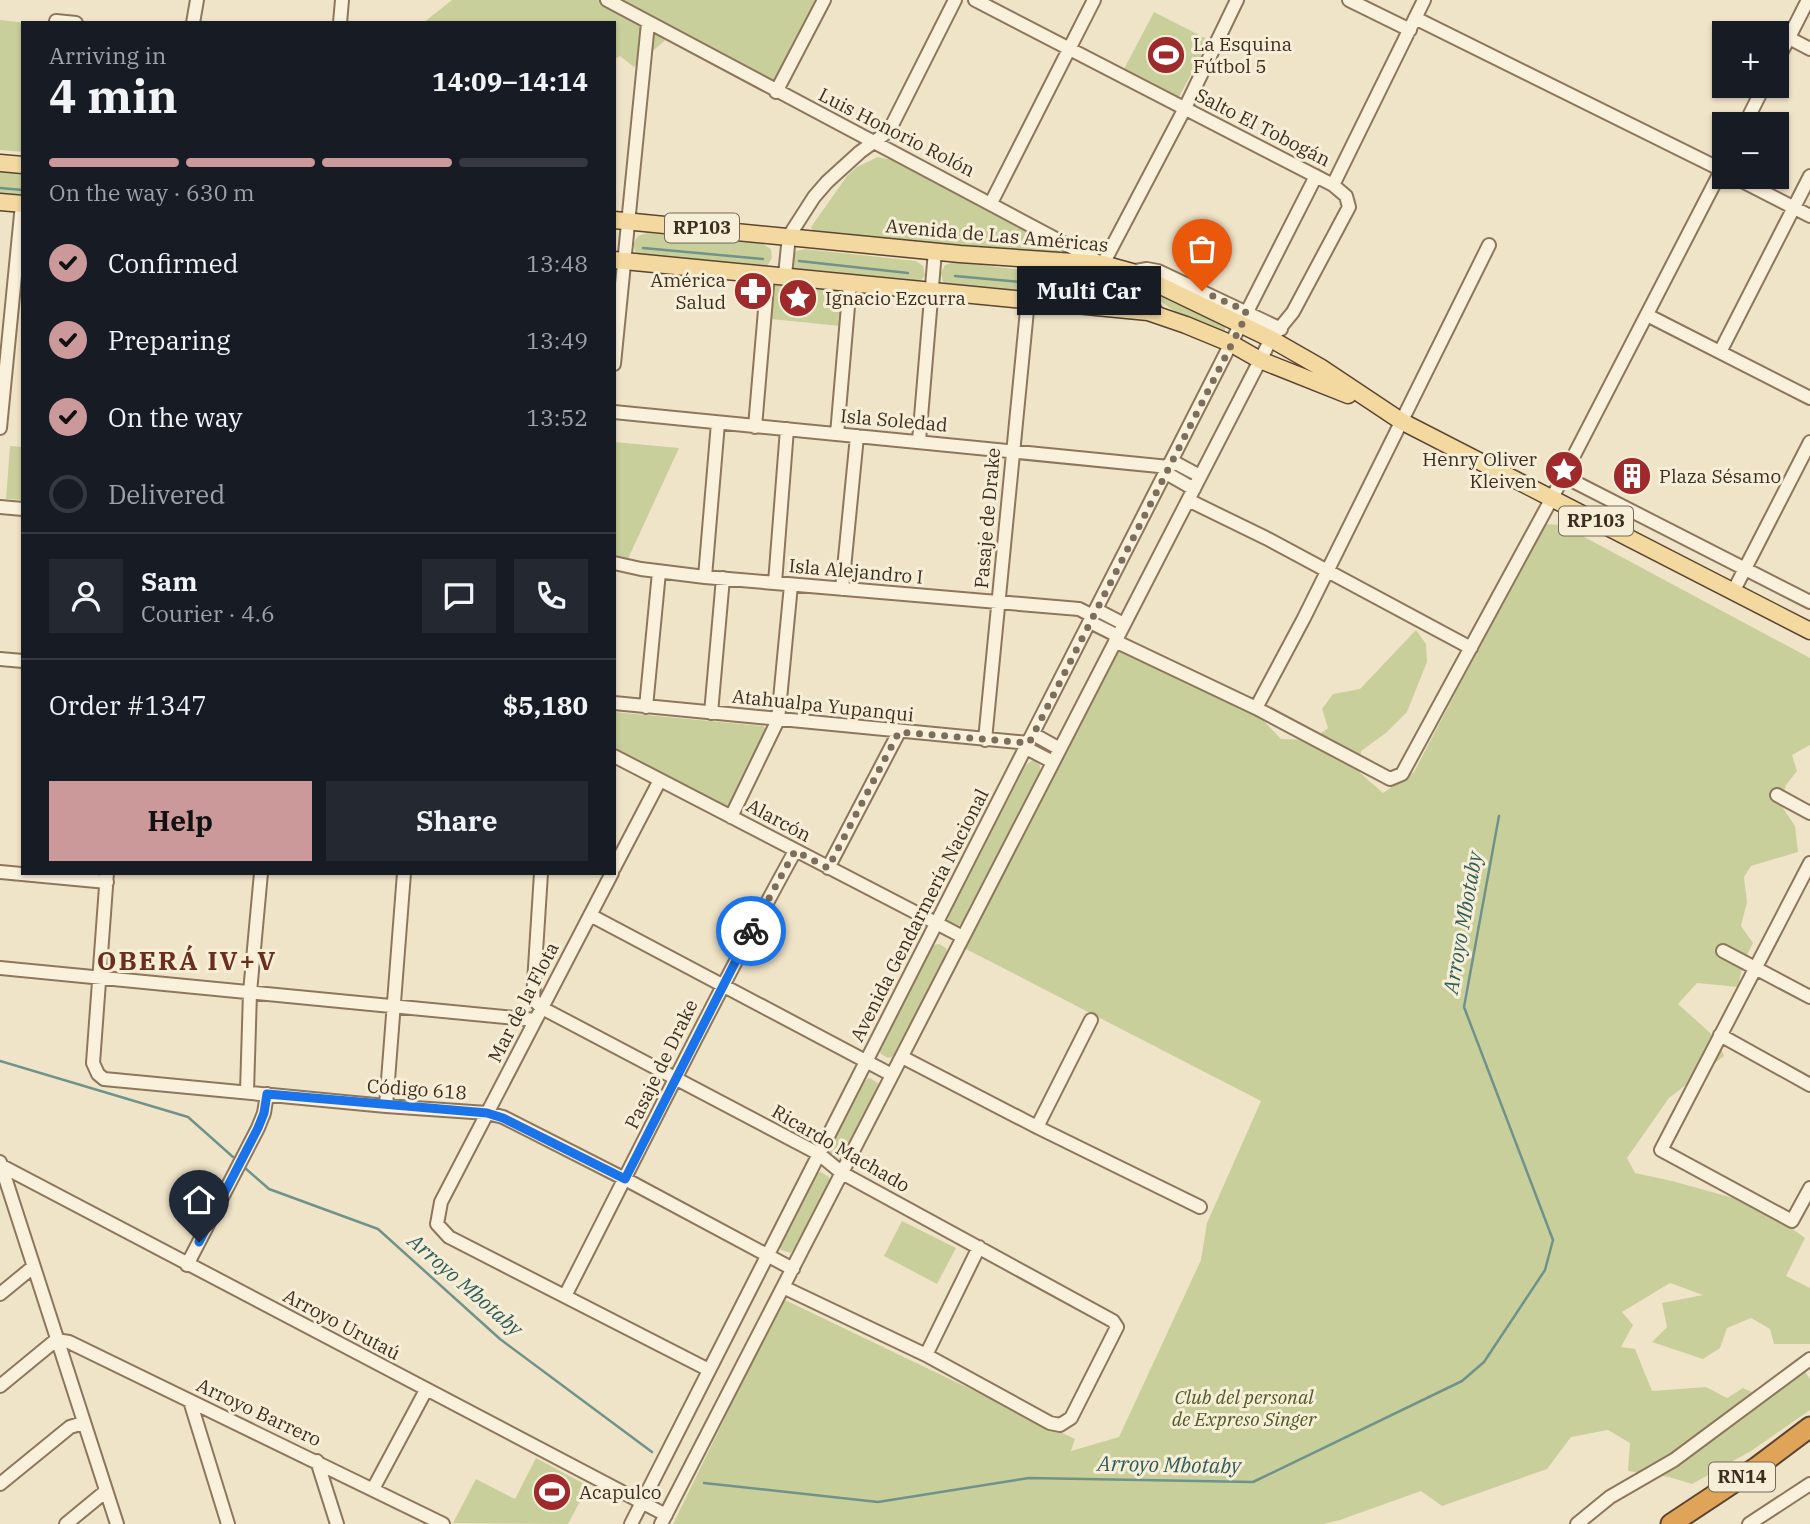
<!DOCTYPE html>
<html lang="en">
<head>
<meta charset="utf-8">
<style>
	:root { --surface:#171b24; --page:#242831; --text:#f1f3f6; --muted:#9ea1a6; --line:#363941; --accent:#cc999b }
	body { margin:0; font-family:"IBM Plex Serif",serif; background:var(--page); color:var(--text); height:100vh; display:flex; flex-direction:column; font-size:26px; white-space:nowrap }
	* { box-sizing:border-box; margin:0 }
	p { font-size:23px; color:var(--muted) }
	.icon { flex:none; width:38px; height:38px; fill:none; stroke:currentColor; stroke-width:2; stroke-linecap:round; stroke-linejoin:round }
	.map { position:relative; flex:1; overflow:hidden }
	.sheet { position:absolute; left:21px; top:21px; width:595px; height:854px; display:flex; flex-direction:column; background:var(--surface); border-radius:0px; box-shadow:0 2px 5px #0004 }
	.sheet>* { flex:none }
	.buttons { position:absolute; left:1712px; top:21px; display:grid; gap:14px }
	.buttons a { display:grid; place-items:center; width:77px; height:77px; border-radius:0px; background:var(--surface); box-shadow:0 2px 5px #0004; font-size:35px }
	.pin { position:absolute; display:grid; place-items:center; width:60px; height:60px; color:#fff; margin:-72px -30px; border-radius:50% 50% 50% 0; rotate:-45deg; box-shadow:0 0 7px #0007 }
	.pin .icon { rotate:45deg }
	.courier { position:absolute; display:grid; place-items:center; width:70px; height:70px; margin:-35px; border:5px solid #1a73e8; border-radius:50%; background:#fff; color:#222; box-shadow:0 2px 9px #0007 }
	.bubble { position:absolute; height:49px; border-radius:0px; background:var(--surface); box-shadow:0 2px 5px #0004; font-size:23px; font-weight:700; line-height:49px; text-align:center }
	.summary em { font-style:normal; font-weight:700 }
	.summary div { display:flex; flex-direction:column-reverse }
	.summary { display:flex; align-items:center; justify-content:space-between; height:119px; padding:0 28px }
	h1 { font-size:46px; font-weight:700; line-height:52px }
	.bar { display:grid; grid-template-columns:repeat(4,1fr); gap:10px 7px; align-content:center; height:84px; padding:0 28px }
	.bar i { height:9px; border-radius:5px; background:var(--line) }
	.bar .active { background:var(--accent) }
	.bar p { grid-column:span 4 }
	.line { display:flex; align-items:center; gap:18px; padding:0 28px; border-top:2px solid var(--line) }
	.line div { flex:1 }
	.round { display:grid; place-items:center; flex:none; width:74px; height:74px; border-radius:0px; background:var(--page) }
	ol { padding:0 28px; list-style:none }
	li { display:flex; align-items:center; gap:21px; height:77px }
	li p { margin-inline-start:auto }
	li .icon { padding:7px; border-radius:50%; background:var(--accent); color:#111; stroke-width:4 }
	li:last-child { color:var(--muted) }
	li i { width:38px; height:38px; border:4px solid var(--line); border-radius:50% }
	.action { display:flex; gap:14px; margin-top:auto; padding:14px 28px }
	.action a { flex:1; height:80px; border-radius:0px; background:var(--accent); color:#111; font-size:28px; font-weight:700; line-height:80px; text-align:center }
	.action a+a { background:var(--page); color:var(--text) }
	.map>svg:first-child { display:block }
</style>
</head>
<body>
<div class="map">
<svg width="1810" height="1524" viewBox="0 0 1810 1524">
	<rect width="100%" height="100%" fill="#f0e4c8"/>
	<path fill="#c9cf9b" d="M452 0H817L774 89 669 37 634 67 620 56 614 59V23H423Z
		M1154 12 1209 40 1178 99 1123 71Z
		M0 20 28 23H23V152L0 150Z
		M878 157 892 160 1060 250 1059 258 814 233 811 227 847 176 857 167Z
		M0 171 23 173V198L0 196Z
		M647 233 763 244 771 249 772 258 767 266 758 268 644 258 636 253 633 244 638 236Z
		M805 249 916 261 923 266 925 275 920 282 803 273 794 268 792 259 796 251Z
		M954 262 1105 279 1135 298V305L1109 300 1100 302 951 286 943 282 941 273 945 265Z
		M775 279 844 287 840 326 771 319Z
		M1146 291 1167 297 1225 324V333L1177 313Z
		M614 442 679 448 626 563 614 554Z
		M10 446 23 447V500L6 499Z
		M1544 524 1562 525 1810 658V745L1792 755 1797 771 1786 785 1781 805 1795 826 1798 852 1751 866 1744 877 1747 902 1741 926 1753 943 1743 963 1738 987 1697 983 1678 1004 1717 1039 1724 1056 1669 1098 1627 1158 1635 1173 1672 1181 1737 1199 1769 1212 1805 1238 1786 1276 1810 1288V1344H1774L1770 1329 1751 1318 1727 1328 1720 1348 1703 1359 1652 1342 1667 1327 1662 1303 1703 1295 1670 1283 1622 1312 1633 1325 1621 1347 1635 1349 1652 1391 1706 1387 1727 1398 1743 1388 1758 1395 1804 1370 1810 1379V1410L1751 1451 1692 1484 1669 1477 1628 1471 1630 1443 1608 1430 1571 1437 1547 1469 1442 1506 1421 1491 1340 1520 1323 1524H673L783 1299 1075 1439 1071 1451 1119 1437 1201 1260 1207 1223 1261 1101 964 948 1112 644 1261 718 1281 739 1312 740 1328 728 1322 709 1333 694 1360 689 1416 630 1426 644 1427 662 1407 712 1386 733 1361 751 1358 771 1383 793 1414 772Z
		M614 712 763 726 770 733 729 810 614 751Z
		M1033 760 1040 765V773L963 924 956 926 948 922 947 916 1026 765Z
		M939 944 946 948 947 953 895 1056 888 1058 881 1054 879 1048 933 945Z
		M870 1078 878 1083 879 1088 841 1159 830 1157 828 1149 864 1080Z
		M821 1172 829 1177 830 1182 791 1253 781 1250 779 1243 815 1174Z
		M902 1221 956 1248 937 1284 884 1256Z
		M536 1458 588 1486 568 1524 453 1523 476 1479 515 1499Z"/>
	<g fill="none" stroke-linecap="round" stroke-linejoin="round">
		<path stroke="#6f938a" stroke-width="2.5" d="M0 188 23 190
			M643 248 763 259
			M799 261 908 273
			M955 276 1089 288
			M0 1061 188 1117 233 1157
			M245 1168 269 1189 378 1229 500 1339 652 1452
			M704 1483 878 1502 1029 1478 1253 1482 1462 1381 1484 1362 1545 1270 1553 1240 1464 1007 1499 816"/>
		<g stroke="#8d765c" stroke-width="16">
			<path id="minor" d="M607 0 1103 264C1123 279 1145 292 1158 314
				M1349 0 1410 30
				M1415 18 1724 171
				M56 21 76 23
				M193 23 197 0
				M340 23 342 0
				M1789 38 1810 49
				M1776 63 1808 0
				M776 92 824 0
				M1745 124 1764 86
				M1734 177 1810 216
				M1333 185 1424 0
				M991 203 1094 0
				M1103 264 1185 108 1237 0
				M1130 272 1147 269 1158 271 1281 329
				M785 275 789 236 814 197 827 182 860 152 889 131 955 0
				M1647 315 1810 398
				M1720 352 1810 176
				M614 364 648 23
				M614 412 1169 467
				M755 427 768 275
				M0 428 22 204
				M837 434 850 283
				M919 441 935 251
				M1172 461 1200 476
				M1166 473 1194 489
				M1563 476 1810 602
				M1188 500 1266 538 1471 648
				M0 507 23 509
				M614 563 641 569 705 577 1079 609 1093 616
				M705 577 718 423
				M775 583 787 429
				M842 589 857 436
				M1733 592 1810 442
				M1097 610 1124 624
				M1090 622 1118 636
				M1115 641 1256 708 1304 618 1489 245
				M0 659 23 661
				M614 703 1029 743
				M646 707 659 572
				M1256 708 1390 779 1402 774 1552 498 1724 165
				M711 713 723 578
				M1033 734 1060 749
				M985 740 1028 300
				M1026 748 1053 762
				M614 756 963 937
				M1777 795 1810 813
				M731 817 778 720 791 585
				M1810 863 1661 1150 1792 1221 1810 1188
				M614 868 660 780
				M828 868 899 732
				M0 872 107 882
				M107 873 93 1063 98 1074 104 1079 386 1106 487 1113 503 1117 625 1179 793 1269
				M541 873 533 999 542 1008 819 1154 842 1173 1113 1321 1117 1327 1071 1418 1060 1425 1050 1423 926 1355 783 1287
				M612 873 441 1202 437 1224 449 1237 709 1370
				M590 915 892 1075
				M1723 951 1810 997
				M0 968 535 1020
				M1720 1035 1810 1085
				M902 1057 1037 1127 1200 1207
				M247 1092 250 992 261 873
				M386 1106 404 873
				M1037 1127 1091 1020
				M0 1162 117 1524
				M2 1166 666 1515
				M187 1265 258 1128 264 1113 267 1094
				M0 1294 33 1267
				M565 1296C641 1147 715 997 795 851
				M926 1355 979 1247
				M0 1386 56 1340 69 1342 443 1524
				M190 1401 228 1524
				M317 1461 337 1524
				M0 1484 70 1427 83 1423
				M373 1489 426 1390
				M66 1524 106 1491
				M631 1524 1316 176
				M661 1524 1271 339 1293 312 1349 207 1346 196 1333 185 975 0
				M1577 1524 1610 1497 1674 1460 1810 1359
				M1749 1524 1810 1484"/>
		</g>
		<g stroke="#5b4430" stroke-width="19">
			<path id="major" d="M0 163 23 165
				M0 202 23 204
				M614 220 960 254 1103 264 1132 272 1271 339 1320 367 1401 421 1810 631
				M614 260 1148 312 1186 325 1232 344 1260 360 1348 395"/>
		</g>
		<g stroke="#5b4430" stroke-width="23">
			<path id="highway" d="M1671 1524 1757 1467 1810 1427"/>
		</g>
		<use href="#minor" stroke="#faf1dc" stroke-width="12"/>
		<use href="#major" stroke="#f3d9a0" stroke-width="16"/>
		<use href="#highway" stroke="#e0a458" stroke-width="19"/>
	</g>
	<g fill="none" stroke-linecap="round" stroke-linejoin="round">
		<path stroke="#7c6e5b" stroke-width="7" stroke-dasharray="0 12.6" d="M751 931 795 851 828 868 899 732 1029 743 1242 324 1246 311 1202 291"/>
		<path stroke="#1a73e8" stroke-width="9" d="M199 1242 258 1128 264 1113 267 1094 487 1113 503 1118 625 1179 751 931"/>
	</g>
	<defs>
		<g id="stadium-disc" transform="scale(2.0125)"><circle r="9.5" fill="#9e2a2b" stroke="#f7eed8"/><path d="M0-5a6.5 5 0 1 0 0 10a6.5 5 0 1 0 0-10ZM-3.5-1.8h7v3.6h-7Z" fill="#fff"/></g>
		<g id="pharmacy-disc" transform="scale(2.0125)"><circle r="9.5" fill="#9e2a2b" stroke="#f7eed8"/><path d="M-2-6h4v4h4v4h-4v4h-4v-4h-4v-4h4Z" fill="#fff"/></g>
		<g id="sight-disc" transform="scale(2.0125)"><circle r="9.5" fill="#9e2a2b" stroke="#f7eed8"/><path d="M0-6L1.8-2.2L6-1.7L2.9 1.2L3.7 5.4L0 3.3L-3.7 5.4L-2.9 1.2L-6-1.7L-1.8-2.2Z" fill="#fff"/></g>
		<g id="building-disc" transform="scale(2.0125)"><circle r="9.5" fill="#9e2a2b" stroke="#f7eed8"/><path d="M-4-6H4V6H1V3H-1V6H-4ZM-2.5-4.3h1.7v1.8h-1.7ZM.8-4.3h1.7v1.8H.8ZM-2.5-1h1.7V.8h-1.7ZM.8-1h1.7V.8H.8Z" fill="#fff"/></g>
	</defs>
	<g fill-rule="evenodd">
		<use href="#stadium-disc" x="1166" y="55"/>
		<use href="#pharmacy-disc" x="753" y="291"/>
		<use href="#sight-disc" x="798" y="298"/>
		<use href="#sight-disc" x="1564" y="470"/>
		<use href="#building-disc" x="1632" y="476"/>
		<use href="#stadium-disc" x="552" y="1492"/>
	</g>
	<g text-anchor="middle" stroke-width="6" stroke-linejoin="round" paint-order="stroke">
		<g fill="#f7eed8" stroke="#756857" stroke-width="2">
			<rect x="665" y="213.5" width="74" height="29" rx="5"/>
			<rect x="1559" y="506.5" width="74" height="29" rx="5"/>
			<rect x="1709" y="1462.5" width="66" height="29" rx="5"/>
		</g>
		<g font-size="18" font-weight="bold" fill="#3d2e20">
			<text x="702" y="234">RP103</text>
			<text x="1596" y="527">RP103</text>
			<text x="1742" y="1483">RN14</text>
		</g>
		<g font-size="19" fill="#3d2e20" stroke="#f7eed8" text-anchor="start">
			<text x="1193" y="51">La Esquina<tspan x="1193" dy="22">Fútbol 5</tspan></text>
			<text x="726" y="287" text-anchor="end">América<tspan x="726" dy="22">Salud</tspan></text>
			<text x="825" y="305">Ignacio Ezcurra</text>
			<text x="1537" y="466" text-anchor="end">Henry Oliver<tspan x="1537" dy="22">Kleiven</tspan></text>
			<text x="1659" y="483">Plaza Sésamo</text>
			<text x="579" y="1499">Acapulco</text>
		</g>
		<g font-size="19" fill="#3d2e20" stroke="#f7eed8">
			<text transform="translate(1263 127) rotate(27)" y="7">Salto El Tobogán</text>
			<text transform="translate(897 132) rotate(27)" y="7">Luis Honorio Rolón</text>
			<text transform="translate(997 235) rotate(5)" y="7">Avenida de Las Américas</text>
			<text transform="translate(894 420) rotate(5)" y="7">Isla Soledad</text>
			<text transform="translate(987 518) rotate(-85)" y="7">Pasaje de Drake</text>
			<text transform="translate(856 571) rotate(5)" y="7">Isla Alejandro I</text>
			<text transform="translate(823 705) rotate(6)" y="7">Atahualpa Yupanqui</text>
			<text transform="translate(779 820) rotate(28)" y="7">Alarcón</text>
			<text transform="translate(919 915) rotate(-63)" y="7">Avenida Gendarmería Nacional</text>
			<text transform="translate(523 1002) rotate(-63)" y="7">Mar de la Flota</text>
			<text transform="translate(661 1064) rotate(-64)" y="7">Pasaje de Drake</text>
			<text transform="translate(417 1089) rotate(4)" y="7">Código 618</text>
			<text transform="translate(841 1148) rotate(30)" y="7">Ricardo Machado</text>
			<text transform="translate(342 1324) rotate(28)" y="7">Arroyo Urutaú</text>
			<text transform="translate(259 1412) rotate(25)" y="7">Arroyo Barrero</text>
		</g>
		<g font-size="19" font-style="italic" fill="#4d5a26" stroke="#f7eed8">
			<text x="1244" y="1404">Club del personal<tspan x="1244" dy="22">de Expreso Singer</tspan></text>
		</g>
		<g font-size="21" font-style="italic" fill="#2f5d5a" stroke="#f7eed8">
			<text transform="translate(1463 923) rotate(-80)" y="7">Arroyo Mbotaby</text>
			<text transform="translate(465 1285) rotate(41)" y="7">Arroyo Mbotaby</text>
			<text transform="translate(1169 1465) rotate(1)" y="7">Arroyo Mbotaby</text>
		</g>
		<g font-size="26" font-weight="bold" letter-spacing="2" fill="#6b2e1e" stroke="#f7eed8">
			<text x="187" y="970">OBERÁ IV+V</text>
		</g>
	</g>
</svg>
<div class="buttons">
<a>+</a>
<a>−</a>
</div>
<div class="pin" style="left:1202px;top:291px;background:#ea580c"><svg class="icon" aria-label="bag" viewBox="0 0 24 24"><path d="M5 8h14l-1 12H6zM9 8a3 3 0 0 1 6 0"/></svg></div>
<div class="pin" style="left:199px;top:1242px;background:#1f2937"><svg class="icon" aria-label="home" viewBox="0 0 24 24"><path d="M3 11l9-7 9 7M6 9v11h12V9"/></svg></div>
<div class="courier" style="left:751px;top:931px"><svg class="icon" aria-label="bike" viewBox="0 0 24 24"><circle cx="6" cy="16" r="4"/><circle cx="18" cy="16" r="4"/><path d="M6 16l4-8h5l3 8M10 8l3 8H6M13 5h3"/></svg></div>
<div class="bubble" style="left:1017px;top:266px;width:144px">Multi Car</div>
<section class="sheet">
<div class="summary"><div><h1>4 min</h1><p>Arriving in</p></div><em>14:09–14:14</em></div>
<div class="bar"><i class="active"></i><i class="active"></i><i class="active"></i><i></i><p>On the way · 630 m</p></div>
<ol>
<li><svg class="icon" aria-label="check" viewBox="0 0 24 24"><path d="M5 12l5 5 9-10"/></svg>Confirmed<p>13:48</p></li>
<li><svg class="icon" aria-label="check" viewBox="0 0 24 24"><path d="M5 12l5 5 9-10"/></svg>Preparing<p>13:49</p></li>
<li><svg class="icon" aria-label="check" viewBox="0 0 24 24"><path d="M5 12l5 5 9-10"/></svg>On the way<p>13:52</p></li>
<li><i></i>Delivered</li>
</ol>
<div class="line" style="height:126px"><a class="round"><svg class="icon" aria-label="person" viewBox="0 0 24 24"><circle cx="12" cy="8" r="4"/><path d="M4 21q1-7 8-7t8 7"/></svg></a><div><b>Sam</b><p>Courier · 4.6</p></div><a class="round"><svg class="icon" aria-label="chat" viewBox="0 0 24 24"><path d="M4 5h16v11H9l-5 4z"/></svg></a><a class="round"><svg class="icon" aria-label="phone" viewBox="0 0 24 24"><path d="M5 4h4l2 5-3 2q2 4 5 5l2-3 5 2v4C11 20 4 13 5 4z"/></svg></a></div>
<div class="line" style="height:91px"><div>Order #1347</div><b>$5,180</b></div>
<div class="action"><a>Help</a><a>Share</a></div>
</section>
</div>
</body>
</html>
